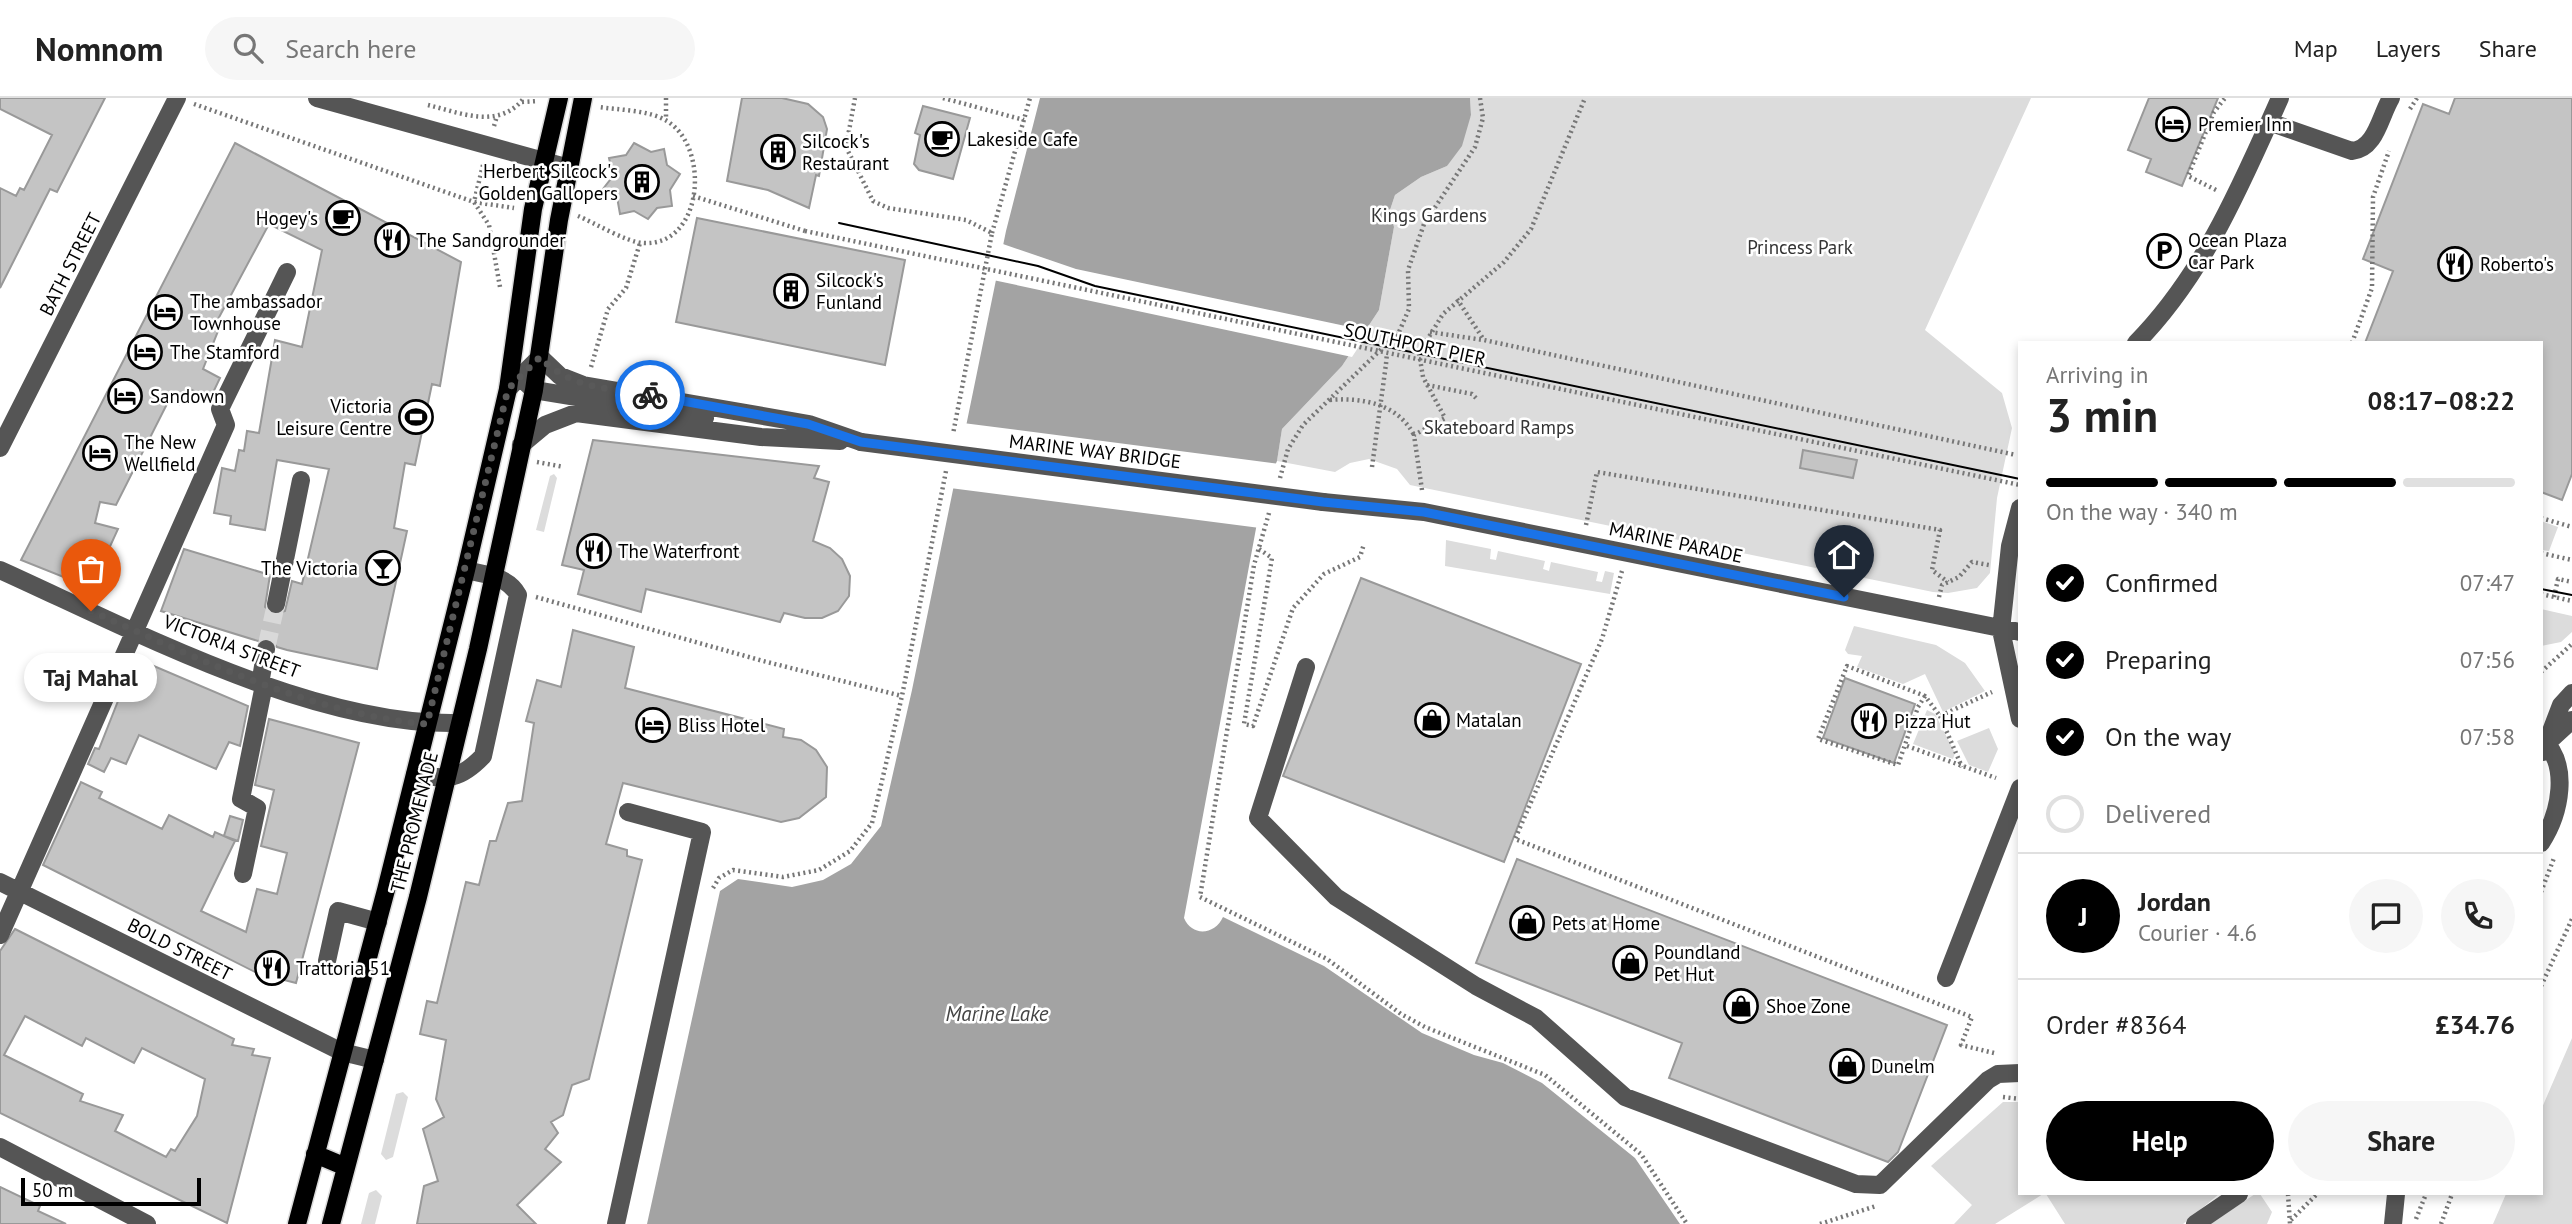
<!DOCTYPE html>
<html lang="en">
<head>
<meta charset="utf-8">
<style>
	:root { --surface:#fff; --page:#f6f6f6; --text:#222; --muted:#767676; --line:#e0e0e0; --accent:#000 }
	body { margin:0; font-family:"PT Sans",sans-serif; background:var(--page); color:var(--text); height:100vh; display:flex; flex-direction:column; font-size:26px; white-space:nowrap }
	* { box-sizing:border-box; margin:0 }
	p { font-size:23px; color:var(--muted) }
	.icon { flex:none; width:38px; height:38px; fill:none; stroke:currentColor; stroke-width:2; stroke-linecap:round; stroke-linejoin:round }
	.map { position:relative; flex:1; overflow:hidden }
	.details { position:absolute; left:2018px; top:243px; width:525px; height:854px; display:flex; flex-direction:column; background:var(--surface); border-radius:0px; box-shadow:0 4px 10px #0003 }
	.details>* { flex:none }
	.scale { position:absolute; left:21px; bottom:18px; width:180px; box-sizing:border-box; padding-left:7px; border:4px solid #000; border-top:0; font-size:19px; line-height:24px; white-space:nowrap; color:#000; -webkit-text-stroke:5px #fff; paint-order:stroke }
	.pin { position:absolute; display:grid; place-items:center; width:60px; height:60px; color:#fff; margin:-72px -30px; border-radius:50% 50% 50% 0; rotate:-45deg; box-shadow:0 0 7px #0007 }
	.pin .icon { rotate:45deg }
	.courier { position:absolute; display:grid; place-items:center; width:70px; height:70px; margin:-35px; border:5px solid #1a73e8; border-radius:50%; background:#fff; color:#222; box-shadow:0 2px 9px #0007 }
	.bubble { position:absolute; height:49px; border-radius:24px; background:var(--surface); box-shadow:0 4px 10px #0003; font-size:23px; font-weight:600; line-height:49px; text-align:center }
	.head em { font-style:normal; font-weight:600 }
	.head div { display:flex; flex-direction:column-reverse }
	.head { display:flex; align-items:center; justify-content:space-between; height:119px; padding:0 28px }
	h1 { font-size:46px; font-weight:600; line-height:52px }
	.bar { display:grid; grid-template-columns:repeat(4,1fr); gap:10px 7px; align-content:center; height:84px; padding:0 28px }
	.bar i { height:9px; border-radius:5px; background:var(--line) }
	.bar .selected { background:var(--accent) }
	.bar p { grid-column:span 4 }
	.line { display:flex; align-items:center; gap:18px; padding:0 28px; border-top:2px solid var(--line) }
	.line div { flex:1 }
	.round { display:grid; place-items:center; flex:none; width:74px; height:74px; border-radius:37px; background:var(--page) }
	ol { padding:0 28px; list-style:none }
	li { display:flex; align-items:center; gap:21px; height:77px }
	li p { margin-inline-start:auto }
	li .icon { padding:7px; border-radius:50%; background:var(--accent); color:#fff; stroke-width:4 }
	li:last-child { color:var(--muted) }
	li i { width:38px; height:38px; border:4px solid var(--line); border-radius:50% }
	.action { display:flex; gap:14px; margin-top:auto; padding:14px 28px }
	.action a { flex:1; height:80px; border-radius:42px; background:var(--accent); color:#fff; font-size:28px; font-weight:600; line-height:80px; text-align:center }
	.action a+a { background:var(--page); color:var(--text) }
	header { display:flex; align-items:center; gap:42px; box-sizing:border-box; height:98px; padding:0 35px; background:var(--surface); border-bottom:2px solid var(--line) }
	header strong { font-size:33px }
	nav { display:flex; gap:38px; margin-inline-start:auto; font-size:24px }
	.search { width:490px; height:63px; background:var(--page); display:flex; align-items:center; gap:18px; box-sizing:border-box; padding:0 24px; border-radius:38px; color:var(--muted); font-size:26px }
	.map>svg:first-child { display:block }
</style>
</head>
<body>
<header>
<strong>Nomnom</strong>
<div class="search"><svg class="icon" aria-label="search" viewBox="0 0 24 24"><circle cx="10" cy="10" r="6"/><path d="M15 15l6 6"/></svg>Search here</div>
<nav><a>Map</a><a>Layers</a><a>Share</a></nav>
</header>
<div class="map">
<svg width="2572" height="1126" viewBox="0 0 2572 1126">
	<rect width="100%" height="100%" fill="#fff"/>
	<path fill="#dcdcdc" d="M1470 0H2031L1925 232 2002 295 2012 330 1997 400 1990 475 1977 490 1948 495 1933 494 1410 387 1397 371 1369 361 1350 365 1335 374 1277 363 1282 331 1342 268 1379 212 1394 129 1390 112 1395 97 1421 79 1447 68 1471 17Z
		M554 376 557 380 544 434 536 432 550 378Z
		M2541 423 2558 429 2549 453 2541 452Z
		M1446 442 1491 451 1490 461 1496 462 1498 453 1545 463 1543 471 1549 473 1551 464 1598 474 1596 483 1602 484 1605 473 1614 475 1610 496 1445 468Z
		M2541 511 2572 518V534L2561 544 2541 548Z
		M1854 528 1936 547 1965 565 1985 593 1943 614 1925 576 1903 586 1857 569 1862 558 1848 556 1845 552Z
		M1927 612 1935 616 1955 655 1953 661 1913 646Z
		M1989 630 1998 651 1988 674 1969 667 1957 643Z
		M2572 940V1126H2493L2506 1096H2541V1012Z
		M403 994 408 999 393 1059 386 1062 381 1056 396 996Z
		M2003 1004H2019L2020 1096H2043L1995 1126H1954L1972 1107 1931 1068Z
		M376 1092 382 1098 375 1126H361L369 1095Z
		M2046 1096H2219L2183 1126H2065Z
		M2255 1096H2260L2272 1114 2267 1126H2210Z"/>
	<path fill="#a3a3a3" d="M1040 0H1470L1471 17 1462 48 1447 68 1421 79 1395 97 1390 112 1394 129 1379 212 1342 268 1282 331 1277 363 1262 398 1184 820C1192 839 1215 837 1223 819L1324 868 1422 935 1474 957 1503 965 1542 985 1635 1060 1680 1126H647L720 793 738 781 792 789 823 782 851 766 881 728 912 592 1006 133Z"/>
	<path fill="#fff" d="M1000 145 1076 171 1369 233 1352 259 993 182Z
		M963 325 1280 366 1265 399 1260 430 950 390Z"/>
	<path fill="#c4c4c4" stroke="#999" stroke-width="2" fill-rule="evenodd" d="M0 0H105L57 94 50 91 0 190V90L16 98 20 90 24 92 52 37 0 11Z
		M742 0H782L808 6 823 19 827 31 819 78 816 77 809 110 768 92 727 83Z
		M2149 0H2218L2182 88 2146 74 2151 61 2128 52Z
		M2455 0H2572V376L2562 402 2541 394V245H2365L2393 173 2363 161 2423 6 2449 16Z
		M923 8 970 20 953 81 919 72 914 66 920 37 915 35Z
		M235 45 461 164 440 288 432 286 415 367 405 365 394 430 407 433 377 571 287 552 277 549 269 540 258 543 161 513 184 451 270 477 265 509 273 517 285 513 292 483 302 486 329 371 277 362 265 432 230 426 231 418 214 415 222 370 235 373 239 352 244 353 247 333 259 335 275 242 302 249 322 152 269 126 216 225 220 228 203 271 220 280 210 301 188 290 179 306 170 300 116 407 100 404 95 425 118 431 91 490 21 462Z
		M634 45 651 54 664 51 667 67 680 76 670 92 672 108 657 110 648 121 634 113 620 116 617 99 603 91 613 78 609 60 626 57Z
		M697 120 905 162 885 267 676 224Z
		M593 342 819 368 814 380 829 384 813 443 830 450 842 461 850 478 849 498 838 513 822 520H805L784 515 780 524 646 491 641 514 578 496 584 472 562 467Z
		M1803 352 1857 362 1853 380 1800 370Z
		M1361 480 1581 566 1504 764 1283 678Z
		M573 532 634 549 625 590 784 631 783 639 801 642 816 652 827 669 826 699 799 720 781 724 623 685 606 746 627 752V758L642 762 589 981 572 987 563 1017 551 1024 558 1035 545 1051 561 1064 517 1107 536 1126H417L424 1088 438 1083 423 1031 444 1019 436 1001 446 942 420 936 427 903 437 905 466 784 479 787 490 743H496L508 705 522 703 534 625 526 623 537 582 561 589Z
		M135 560 248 608 240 648 229 644 216 671 139 637 126 666 111 660 104 674 88 666 95 650 99 651Z
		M1845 580 1915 606 1894 665 1823 640Z
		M269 621 359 645 296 885 257 875 43 767 81 684 102 694 99 700 162 731 169 717 213 739 215 734 235 743 201 813 246 834 257 791 277 796 287 755 261 748 274 692 255 687Z
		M230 718 243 722 238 743 224 738Z
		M1517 761 1947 927 1898 1054 1888 1064 1669 980 1682 945 1476 865Z
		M15 831 234 941 232 947 254 951 252 957 270 960 227 1125 0 1015V853ZM25 918 82 948 86 940 134 965 142 950 205 981 197 1018 175 1053 171 1051 166 1059 115 1033 123 1017 80 1003 83 996 4 957Z
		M0 1089 40 1108 38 1113 66 1126H0Z"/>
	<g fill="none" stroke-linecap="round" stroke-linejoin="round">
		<path stroke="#d9d9d9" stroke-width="18" stroke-dasharray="18 9" stroke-linecap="butt" d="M266 551 276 506"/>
		<g stroke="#dbdbdb" stroke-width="21">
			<path id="major" d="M315 1056 346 1069
				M297 1126 386 792 466 472 508 291 533 111 559 0
				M331 1126 418 799 478 551 534 292 559 122 583 0"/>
		</g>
		<path stroke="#777" stroke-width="4.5" stroke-dasharray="2 3.5" stroke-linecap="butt" d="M666 0V22
			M855 0 846 49 873 103 888 110 966 122 992 135 953 336
			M943 0 1024 22
			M522 4 538 3
			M194 6 474 104 489 127 500 189
			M428 7C461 15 499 32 524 0
			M2410 11 2417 0
			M494 28 497 18
			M483 67 474 104 514 110
			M2216 92 2188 78 2214 14 2225 0
			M693 98 805 133
			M578 118C595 125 626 144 643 145 703 149 711 50 667 23 649 12 619 12 599 9
			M992 135 1030 0
			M1457 201 1484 242 2016 357
			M1430 234 1483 242
			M2352 245 2372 190 2373 99 2389 53
			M1386 266 1387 255
			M591 269 608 211 626 190 640 145
			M1427 287 1472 296 1478 302
			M1330 302C1362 299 1398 306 1414 337
			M537 364 564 369
			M1280 380 1288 351 1303 327 1399 234 1409 211 1408 172 1424 126 1475 49 1483 20 1480 0
			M1422 392 1414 337 1445 320 1423 279 1419 255 1443 216 1504 164 1531 131 1585 0
			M1269 415 1254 467 1200 799 1327 861 1401 916 1425 929 1545 977 1641 1056 1687 1126
			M2541 420 2572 429
			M1586 427 1597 374 1940 432 1932 472 1948 484
			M1259 451 1272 460 1244 626 1253 628 1293 510 1324 476 1360 459 1364 446
			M2541 455 2572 462
			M1622 473 1602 541 1515 741 1972 919 1961 947 1994 955
			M2541 496 2572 503
			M536 499 763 563 902 598
			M1939 499 1942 487 1959 479 1972 464 1989 467
			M2554 499 2558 481 2572 484
			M2541 574 2572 546
			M1925 598 1918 609 1898 667 1818 641 1847 568 1925 598 1940 618 1992 594
			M1940 618 1962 669
			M1907 648 1996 680
			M713 790 719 780 733 772 783 779 819 772 850 753 872 725 902 598 946 373
			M2541 794 2554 760
			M2541 888 2572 821
			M2003 999 2020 1001
			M2288 1096 2290 1126
			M2416 1121 2426 1096
			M2291 1122 2317 1096
			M1820 1126 1876 1108
			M2441 1126 2452 1096"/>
		<path stroke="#555" stroke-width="18" d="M317 0 569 70
			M2269 24 2352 53C2376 51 2380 18 2391 0
			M2136 245C2204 176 2241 87 2280 0
			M523 282 534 292 705 320
			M508 291 540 259 560 278 583 287 809 326 861 344
			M521 347 545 327 576 315 761 339 840 343
			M0 350 177 0
			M1323 404 1424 414 2020 534
			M2020 410 2010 448 2001 532 2020 621
			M0 472C133 532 314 629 460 625
			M276 506 301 382
			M1306 569 1258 720 1336 799 1476 888 1536 920 1625 999 1856 1086 1880 1087 1988 982 1998 976 2020 975
			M260 586 266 551
			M2541 640C2571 666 2560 716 2541 745
			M2549 643 2572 622
			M2543 654 2561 607 2572 595
			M415 677C448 681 459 683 483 658L518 497C508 478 485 477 466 472
			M243 776 257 710 241 701 264 587
			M0 784 342 954 375 962
			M0 837 226 327 220 311 287 174
			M327 863 338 813 378 824
			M1946 880 2020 690
			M0 1049 147 1126
			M616 1126 702 734 628 714
			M2195 1126 2239 1096
			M2393 1126 2396 1096"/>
		<use href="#major" stroke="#000" stroke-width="18"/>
		<path stroke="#000" stroke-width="2" d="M839 125 1038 168 1095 188 2020 381
			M2541 491 2572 497"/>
		<path stroke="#777" stroke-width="4.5" stroke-dasharray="2 3.5" stroke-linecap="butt" d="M805 133 2020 387
			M1372 369 1386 266"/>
		<path stroke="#555" stroke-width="18" d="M861 344 1323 404"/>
	</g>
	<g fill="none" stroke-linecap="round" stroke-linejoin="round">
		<path stroke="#595959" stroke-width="7" stroke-dasharray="0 12.6" d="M91 513C194 559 314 617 427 626L508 291 540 259C570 291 609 290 650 297"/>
		<path stroke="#1a73e8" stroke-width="9" d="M650 297 808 326 861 344 1323 404 1424 414 1844 499"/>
	</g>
	<defs>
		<g id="hotel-ring" transform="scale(1.75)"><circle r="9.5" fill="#fff" stroke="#000" stroke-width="1.5"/><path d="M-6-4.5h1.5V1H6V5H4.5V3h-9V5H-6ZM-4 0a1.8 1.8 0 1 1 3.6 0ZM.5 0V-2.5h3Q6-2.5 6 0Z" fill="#000"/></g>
		<g id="cafe-ring" transform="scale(1.75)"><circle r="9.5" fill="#fff" stroke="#000" stroke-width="1.5"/><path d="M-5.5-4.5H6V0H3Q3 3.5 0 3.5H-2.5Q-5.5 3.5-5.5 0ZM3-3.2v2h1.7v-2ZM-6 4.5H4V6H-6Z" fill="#000"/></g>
		<g id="building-ring" transform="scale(1.75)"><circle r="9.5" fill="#fff" stroke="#000" stroke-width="1.5"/><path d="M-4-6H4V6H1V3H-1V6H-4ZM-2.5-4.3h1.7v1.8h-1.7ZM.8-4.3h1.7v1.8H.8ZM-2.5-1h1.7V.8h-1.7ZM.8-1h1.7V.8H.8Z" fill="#000"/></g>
		<g id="restaurant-ring" transform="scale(1.75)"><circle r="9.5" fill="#fff" stroke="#000" stroke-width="1.5"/><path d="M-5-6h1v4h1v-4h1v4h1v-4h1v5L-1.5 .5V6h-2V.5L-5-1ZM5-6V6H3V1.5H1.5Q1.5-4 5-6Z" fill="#000"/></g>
		<g id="parking-ring" transform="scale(1.75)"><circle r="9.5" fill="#fff" stroke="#000" stroke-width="1.5"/><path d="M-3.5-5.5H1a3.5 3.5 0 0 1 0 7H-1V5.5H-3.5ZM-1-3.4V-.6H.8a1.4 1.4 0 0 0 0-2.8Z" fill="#000"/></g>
		<g id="stadium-ring" transform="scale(1.75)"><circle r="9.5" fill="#fff" stroke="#000" stroke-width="1.5"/><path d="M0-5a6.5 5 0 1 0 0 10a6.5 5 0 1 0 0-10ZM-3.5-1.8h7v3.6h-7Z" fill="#000"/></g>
		<g id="bar-ring" transform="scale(1.75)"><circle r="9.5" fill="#fff" stroke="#000" stroke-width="1.5"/><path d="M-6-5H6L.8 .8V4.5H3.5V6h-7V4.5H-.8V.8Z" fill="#000"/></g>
		<g id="shop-ring" transform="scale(1.75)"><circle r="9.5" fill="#fff" stroke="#000" stroke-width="1.5"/><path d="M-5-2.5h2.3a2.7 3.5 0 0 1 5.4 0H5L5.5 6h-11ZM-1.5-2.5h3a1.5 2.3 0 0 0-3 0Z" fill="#000"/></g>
	</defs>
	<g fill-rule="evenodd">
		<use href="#hotel-ring" x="2173" y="26"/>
		<use href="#cafe-ring" x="942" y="41"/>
		<use href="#building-ring" x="778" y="54"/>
		<use href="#building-ring" x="642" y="84"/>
		<use href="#cafe-ring" x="343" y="120"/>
		<use href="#restaurant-ring" x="392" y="142"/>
		<use href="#parking-ring" x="2164" y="153"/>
		<use href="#restaurant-ring" x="2455" y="166"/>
		<use href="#building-ring" x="791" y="193"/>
		<use href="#hotel-ring" x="165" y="214"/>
		<use href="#hotel-ring" x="145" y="254"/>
		<use href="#hotel-ring" x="125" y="298"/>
		<use href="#stadium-ring" x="416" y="319"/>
		<use href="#hotel-ring" x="100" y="355"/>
		<use href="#restaurant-ring" x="594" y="453"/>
		<use href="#bar-ring" x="383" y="470"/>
		<use href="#shop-ring" x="1432" y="622"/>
		<use href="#restaurant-ring" x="1869" y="623"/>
		<use href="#hotel-ring" x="653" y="627"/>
		<use href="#shop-ring" x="1527" y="825"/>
		<use href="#shop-ring" x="1630" y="865"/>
		<use href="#restaurant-ring" x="272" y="870"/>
		<use href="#shop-ring" x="1741" y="908"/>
		<use href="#shop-ring" x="1847" y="968"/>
	</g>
	<g text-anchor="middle" stroke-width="5" stroke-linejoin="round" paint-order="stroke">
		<g font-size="19" fill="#000" stroke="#fff" text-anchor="start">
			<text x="2198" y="33">Premier Inn</text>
			<text x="967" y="48">Lakeside Cafe</text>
			<text x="802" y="50">Silcock's<tspan x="802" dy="22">Restaurant</tspan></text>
			<text x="618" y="80" text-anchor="end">Herbert Silcock's<tspan x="618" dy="22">Golden Gallopers</tspan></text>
			<text x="318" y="127" text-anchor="end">Hogey's</text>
			<text x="416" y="149">The Sandgrounder</text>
			<text x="2188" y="149">Ocean Plaza<tspan x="2188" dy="22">Car Park</tspan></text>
			<text x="2480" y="173">Roberto's</text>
			<text x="816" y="189">Silcock's<tspan x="816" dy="22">Funland</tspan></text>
			<text x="190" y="210">The ambassador<tspan x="190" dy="22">Townhouse</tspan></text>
			<text x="170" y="261">The Stamford</text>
			<text x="150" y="305">Sandown</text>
			<text x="392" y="315" text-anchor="end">Victoria<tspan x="392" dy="22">Leisure Centre</tspan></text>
			<text x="124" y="351">The New<tspan x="124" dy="22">Wellfield</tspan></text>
			<text x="618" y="460">The Waterfront</text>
			<text x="358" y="477" text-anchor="end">The Victoria</text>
			<text x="1456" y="629">Matalan</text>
			<text x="1894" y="630">Pizza Hut</text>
			<text x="678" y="634">Bliss Hotel</text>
			<text x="1552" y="832">Pets at Home</text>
			<text x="1654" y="861">Poundland<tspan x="1654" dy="22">Pet Hut</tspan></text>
			<text x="296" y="877">Trattoria 51</text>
			<text x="1766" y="915">Shoe Zone</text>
			<text x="1871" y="975">Dunelm</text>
		</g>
		<g font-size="19" fill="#333" stroke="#fff">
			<text x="1429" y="124">Kings Gardens</text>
			<text x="1800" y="156">Princess Park</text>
			<text x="1499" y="336">Skateboard Ramps</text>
		</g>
		<g font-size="19" fill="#000" stroke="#fff">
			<text transform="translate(70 166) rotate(-63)" y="7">BATH STREET</text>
			<text transform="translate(1415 246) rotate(12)" y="7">SOUTHPORT PIER</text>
			<text transform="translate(1095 353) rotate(7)" y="7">MARINE WAY BRIDGE</text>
			<text transform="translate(1676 444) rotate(12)" y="7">MARINE PARADE</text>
			<text transform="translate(232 548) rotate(21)" y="7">VICTORIA STREET</text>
			<text transform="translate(414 724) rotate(-76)" y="7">THE PROMENADE</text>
			<text transform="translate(180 851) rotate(27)" y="7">BOLD STREET</text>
		</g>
		<g font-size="21" font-style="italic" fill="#444" stroke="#fff">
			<text x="997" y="923">Marine Lake</text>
		</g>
	</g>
</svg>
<div class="scale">50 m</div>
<div class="pin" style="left:91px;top:513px;background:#ea580c"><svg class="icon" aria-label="bag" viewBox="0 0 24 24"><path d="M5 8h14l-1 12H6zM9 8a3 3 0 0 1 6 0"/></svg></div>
<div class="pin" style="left:1844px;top:499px;background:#1f2937"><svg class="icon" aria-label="home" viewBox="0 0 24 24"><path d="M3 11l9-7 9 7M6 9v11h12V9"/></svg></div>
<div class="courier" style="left:650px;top:297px"><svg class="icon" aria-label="bike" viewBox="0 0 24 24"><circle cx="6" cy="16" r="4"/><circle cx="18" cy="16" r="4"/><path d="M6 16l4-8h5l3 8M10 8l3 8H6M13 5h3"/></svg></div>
<div class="bubble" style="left:24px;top:555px;width:133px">Taj Mahal</div>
<section class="details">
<div class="head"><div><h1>3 min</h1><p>Arriving in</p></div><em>08:17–08:22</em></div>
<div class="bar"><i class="selected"></i><i class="selected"></i><i class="selected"></i><i></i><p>On the way · 340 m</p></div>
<ol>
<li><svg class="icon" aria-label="check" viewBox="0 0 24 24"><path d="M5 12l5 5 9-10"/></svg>Confirmed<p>07:47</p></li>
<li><svg class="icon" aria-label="check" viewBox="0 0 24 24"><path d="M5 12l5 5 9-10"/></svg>Preparing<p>07:56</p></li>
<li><svg class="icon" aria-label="check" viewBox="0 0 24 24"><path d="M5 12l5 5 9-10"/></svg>On the way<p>07:58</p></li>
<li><i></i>Delivered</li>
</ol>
<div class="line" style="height:126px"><b class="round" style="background:var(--accent);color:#fff">J</b><div><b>Jordan</b><p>Courier · 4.6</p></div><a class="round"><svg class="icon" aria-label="chat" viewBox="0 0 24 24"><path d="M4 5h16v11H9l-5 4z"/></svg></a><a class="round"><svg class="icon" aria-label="phone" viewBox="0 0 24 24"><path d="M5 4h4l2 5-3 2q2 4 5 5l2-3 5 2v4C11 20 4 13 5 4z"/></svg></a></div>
<div class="line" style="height:91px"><div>Order #8364</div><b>£34.76</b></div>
<div class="action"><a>Help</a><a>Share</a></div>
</section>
</div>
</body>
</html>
